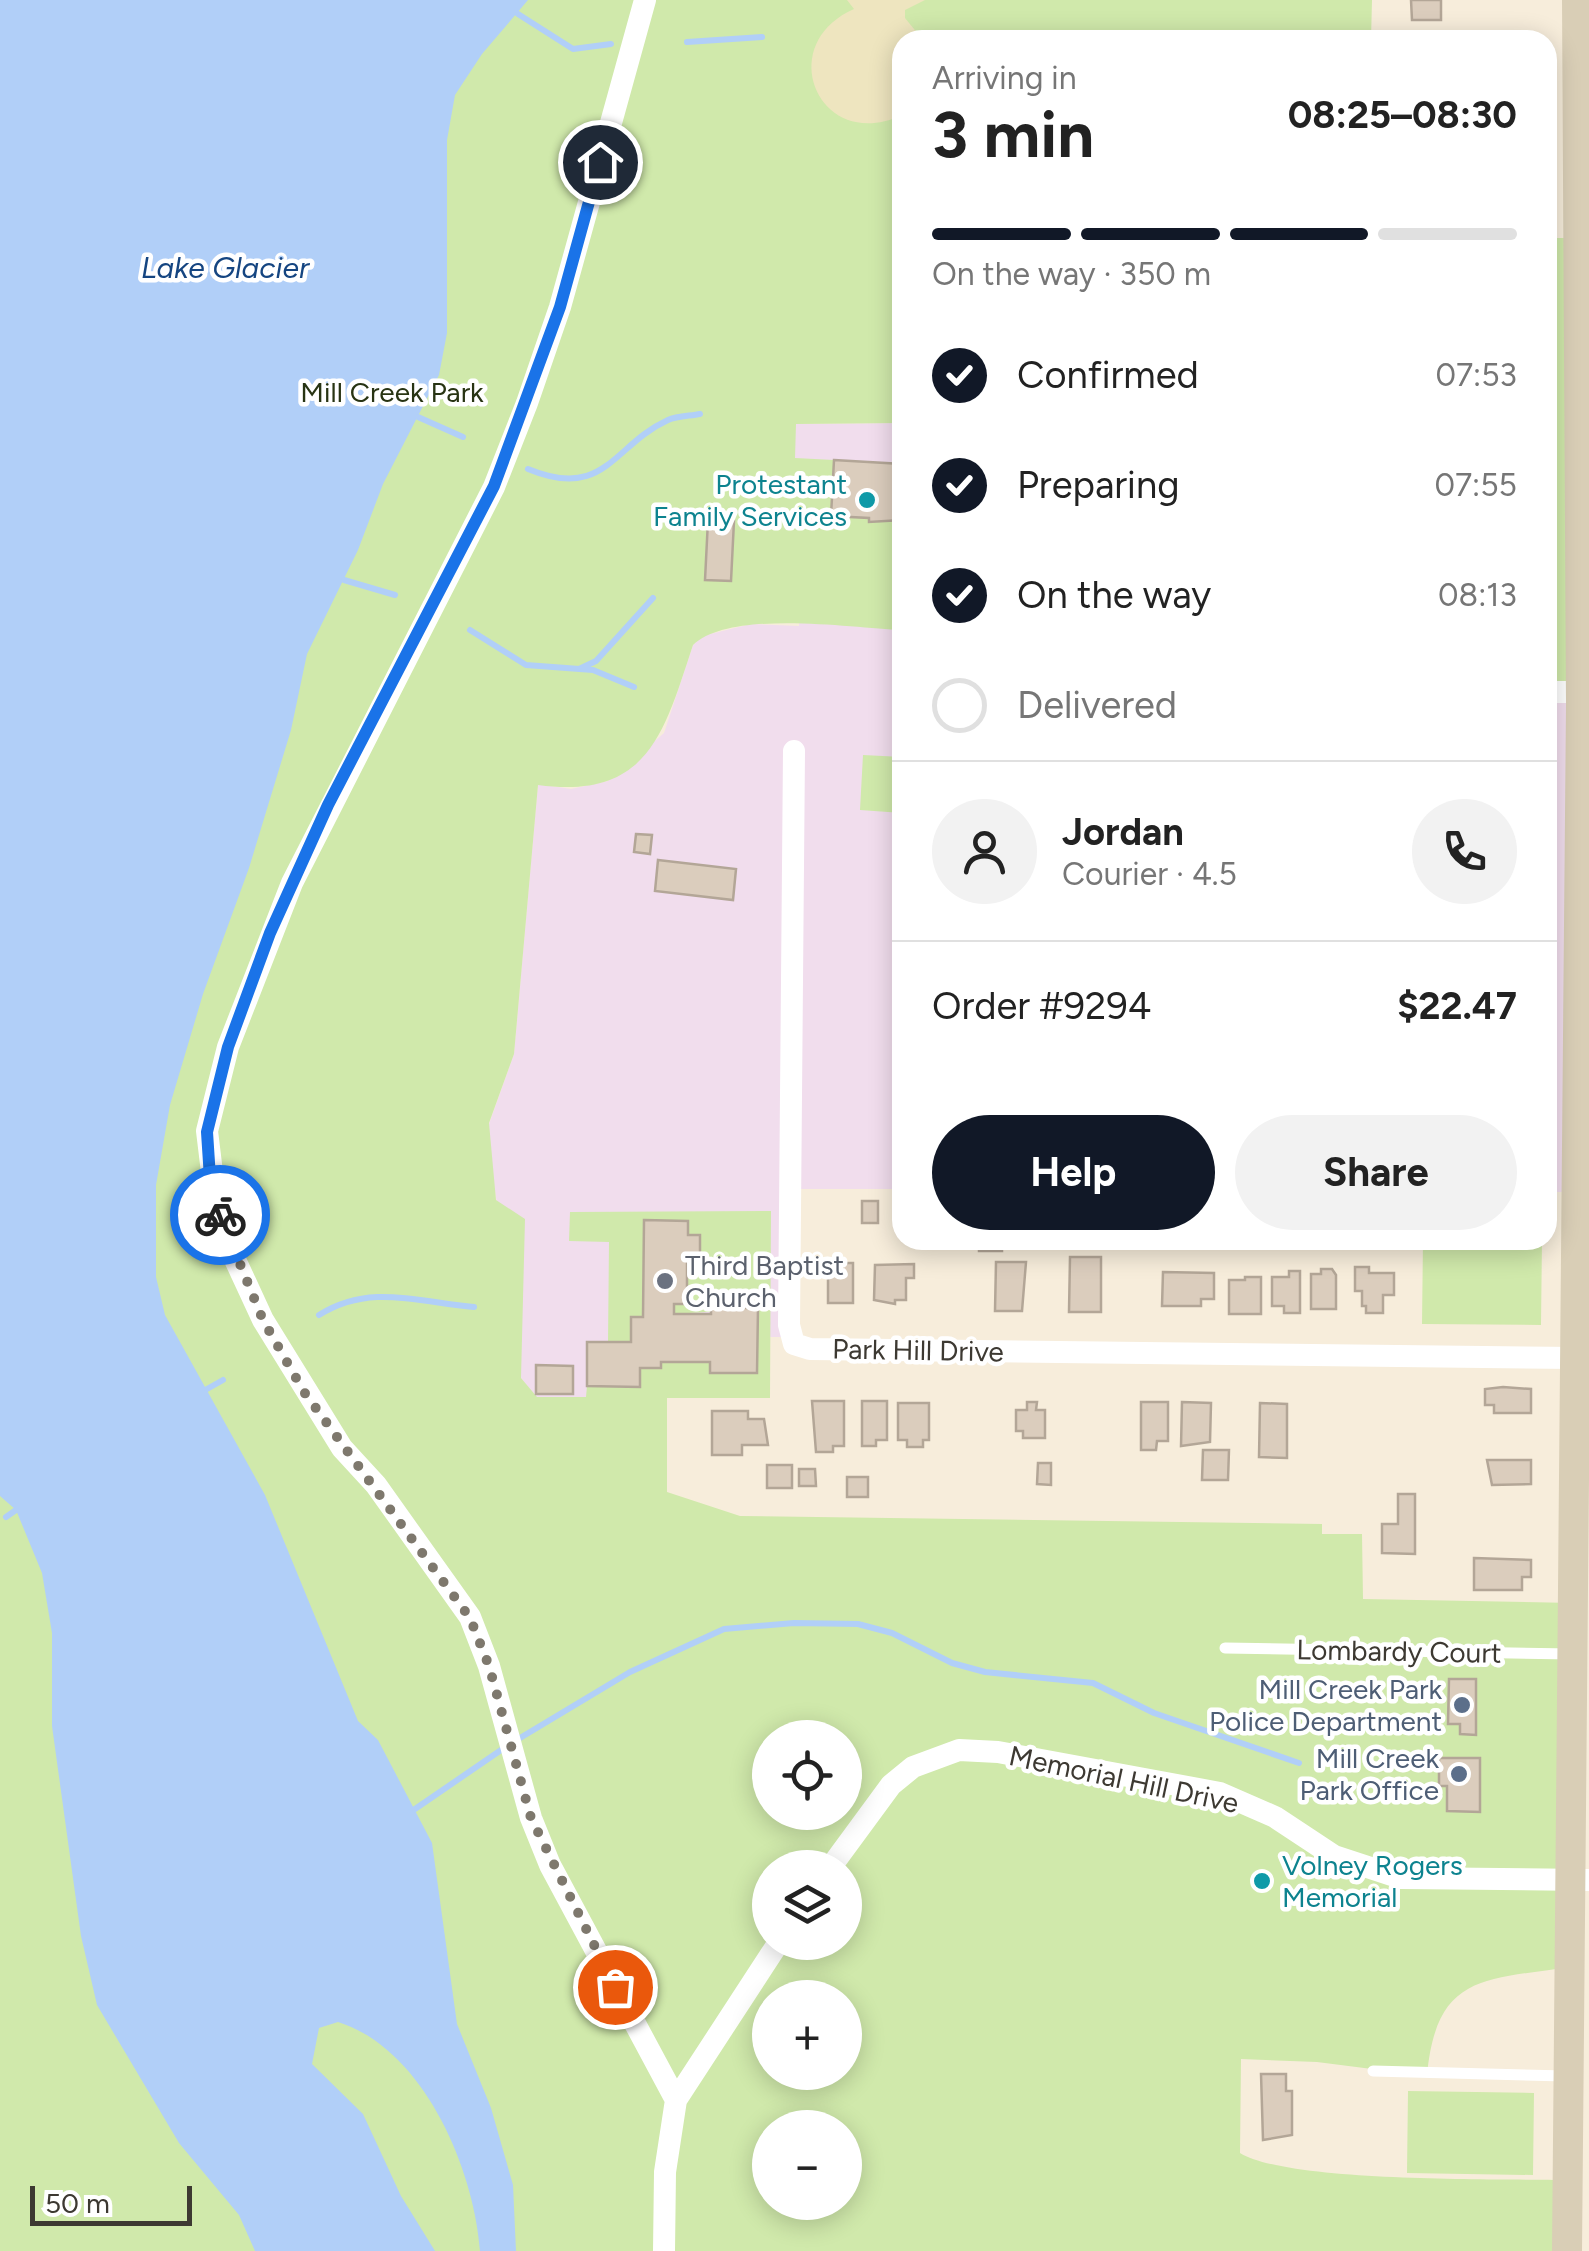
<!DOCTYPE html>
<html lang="en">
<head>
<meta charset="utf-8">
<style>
	:root { --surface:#fff; --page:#f2f2f2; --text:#222; --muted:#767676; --line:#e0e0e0; --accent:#111827 }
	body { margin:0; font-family:Figtree,sans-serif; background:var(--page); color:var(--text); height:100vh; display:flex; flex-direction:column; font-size:38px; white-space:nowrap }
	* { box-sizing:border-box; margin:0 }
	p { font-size:32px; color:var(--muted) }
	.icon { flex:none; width:55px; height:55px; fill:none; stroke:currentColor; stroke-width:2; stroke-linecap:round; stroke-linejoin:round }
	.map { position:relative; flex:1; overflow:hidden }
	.sheet { position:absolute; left:892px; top:30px; width:665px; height:1220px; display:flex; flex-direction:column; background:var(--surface); border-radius:30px; box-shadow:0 5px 25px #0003 }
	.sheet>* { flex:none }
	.fabs { position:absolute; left:752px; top:1720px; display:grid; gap:20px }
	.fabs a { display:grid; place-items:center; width:110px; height:110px; border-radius:50%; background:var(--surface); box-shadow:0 5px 25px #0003; font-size:50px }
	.scale { position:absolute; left:30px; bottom:25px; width:162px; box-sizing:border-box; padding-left:10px; border:5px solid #3d3932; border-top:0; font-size:28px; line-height:35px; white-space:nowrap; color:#3d3932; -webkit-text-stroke:8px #fff; paint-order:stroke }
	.pin { position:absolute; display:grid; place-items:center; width:85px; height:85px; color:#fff; margin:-42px; border:5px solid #fff; border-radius:50%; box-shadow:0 2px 10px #0007 }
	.courier { position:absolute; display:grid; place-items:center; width:100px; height:100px; margin:-50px; border:8px solid #1a73e8; border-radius:50%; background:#fff; color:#222; box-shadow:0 2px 12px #0007 }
	.summary em { font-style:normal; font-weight:700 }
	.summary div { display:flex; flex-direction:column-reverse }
	.summary { display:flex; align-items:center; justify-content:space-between; height:170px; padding:0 40px }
	h1 { font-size:65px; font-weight:700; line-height:75px }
	.bar { display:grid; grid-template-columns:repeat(4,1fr); gap:15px 10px; align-content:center; height:120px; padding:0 40px }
	.bar i { height:12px; border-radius:8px; background:var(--line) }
	.bar .active { background:var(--accent) }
	.bar p { grid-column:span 4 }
	.line { display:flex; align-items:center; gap:25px; padding:0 40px; border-top:2px solid var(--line) }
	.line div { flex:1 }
	.round { display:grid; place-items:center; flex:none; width:105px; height:105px; border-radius:52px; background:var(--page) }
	ol { padding:0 40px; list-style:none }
	li { display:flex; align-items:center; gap:30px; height:110px }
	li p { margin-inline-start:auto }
	li .icon { padding:10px; border-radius:50%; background:var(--accent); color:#fff; stroke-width:4 }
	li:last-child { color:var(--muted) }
	li i { width:55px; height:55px; border:5px solid var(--line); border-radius:50% }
	.action { display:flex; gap:20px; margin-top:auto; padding:20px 40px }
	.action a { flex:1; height:115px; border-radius:60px; background:var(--accent); color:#fff; font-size:40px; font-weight:700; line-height:115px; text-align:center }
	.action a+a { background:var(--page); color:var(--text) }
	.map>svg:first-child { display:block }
</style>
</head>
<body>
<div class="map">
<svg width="1589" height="2251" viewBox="0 0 1589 2251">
	<rect width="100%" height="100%" fill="#f7eddb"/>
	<path fill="#f1dded" d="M902 423V1189H790V1337H770V1398L536 1397 521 1378 520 1346 490 1160 489 1124 514 1054 538 784 571 789 608 781 664 733 693 645 702 636 751 624 799 626 805 459H795V424Z
		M1548 692H1581L1577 1192H1548Z"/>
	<path fill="#d0e9ab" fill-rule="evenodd" d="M0 0H1372L1371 40H902V423L796 424 795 458 834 460 831 516 869 518V522L902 520V630C851 628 731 609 693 645 664 732 649 800 538 785L514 1054 489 1123 496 1200 525 1219 521 1378 537 1397H586L587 1386 640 1387V1368H660L661 1362H710V1373L757 1372V1309L674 1314V1304L687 1303V1221H644L643 1317H631V1342H608L609 1242 569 1241 570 1212 771 1211 770 1398H667V1492L740 1516 1322 1524V1534H1362L1363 1599 1574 1603 1570 1967C1484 1980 1436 1974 1427 2076L1317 2062 1241 2059 1240 2153C1289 2183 1501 2179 1568 2180L1567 2251H0ZM770 1738H845V1812H770ZM770 1868H845V1942H770ZM770 1998H845V2072H770ZM770 2128H845V2202H770Z
		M1548 238H1578L1581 692H1548Z
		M863 755 902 757V813L860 810Z
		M1423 1240H1542L1541 1325 1422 1324Z
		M1408 2091 1534 2093 1533 2175 1407 2173Z"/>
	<path fill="#eee5bf" d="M847 0H925L905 10V18L923 40H902V115C820 154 772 45 854 9Z"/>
	<path fill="#b1cff8" d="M0 0H528L482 54 455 95 447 140V333L439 375 383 484 358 550 307 654 291 730 249 868 203 994 170 1105 156 1185V1277L165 1315 265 1495 358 1721 378 1740 432 1843 457 2024 491 2108 513 2185 516 2251H480C474 2169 424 2049 338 2022L319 2028 312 2064 363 2114 401 2196 435 2251H255L239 2215 179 2143 97 2005 81 1936 52 1726V1633L42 1573 16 1510 0 1496Z"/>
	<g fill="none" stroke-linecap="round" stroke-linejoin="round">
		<path stroke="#b1cff8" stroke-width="6" d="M518 14 573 49 611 44
			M687 42 762 37
			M418 417 463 437
			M528 469C605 501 613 445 668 420 677 416 690 416 700 414
			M344 580 395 595
			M470 630 526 665 593 670 634 687
			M579 669 596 661 653 598
			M319 1315C370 1283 418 1302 474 1307
			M207 1389 223 1380
			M6 1517 16 1510
			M515 1741 630 1672 724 1629 794 1623 858 1624 892 1633 952 1663 985 1672 1093 1683 1154 1713 1299 1763
			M415 1809 504 1748"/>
	</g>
	<path fill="#dbcdbd" stroke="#b3a697" stroke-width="2.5" d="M1411 0H1441V20H1412Z
		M834 460 902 464V520L869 522V518L831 516Z
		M708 520 734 521 731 581 705 580Z
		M636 834 652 835 650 854 634 852Z
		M658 860 736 869 733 900 655 891Z
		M862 1201H878V1223H862Z
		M644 1220 688 1221V1235H700V1258H687V1304H674V1314H711V1308H758L757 1373H710V1362H661V1368H640V1387L587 1386V1342H631V1317H643Z
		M979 1240H1002V1251H979Z
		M1070 1257H1101V1312H1069Z
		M996 1262H1026L1022 1311H995Z
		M828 1263H853V1303H828Z
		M914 1264V1278H906V1300H895V1304L874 1300 875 1265Z
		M1355 1267H1369V1273H1394V1295H1383V1313H1366V1306H1362V1291H1355Z
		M1321 1269H1332L1336 1275V1309H1311V1274H1321Z
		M1289 1271H1300V1313H1284V1306H1272V1277H1289Z
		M1163 1272 1214 1273V1299H1201V1306H1162Z
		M1245 1277H1261V1314H1229V1280H1245Z
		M536 1365 573 1366V1394H536Z
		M1503 1387 1531 1389V1413H1494V1405H1485V1389Z
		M812 1401H844V1446H833V1452H816Z
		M862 1401H887V1440H876V1446H862Z
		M1027 1402H1037L1036 1410H1045V1438H1023V1431H1016V1410H1027Z
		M1141 1402H1168V1441H1157L1156 1450H1141Z
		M1182 1402 1211 1403 1210 1442 1181 1446Z
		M898 1403H929V1440H923V1447H907V1440H898Z
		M1260 1403 1287 1404V1458L1259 1457Z
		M712 1411H748V1419H764L768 1445H742V1455H712Z
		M1203 1450H1229L1228 1480H1202Z
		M1487 1460H1531V1484L1492 1485Z
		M1038 1463H1051V1485L1037 1484Z
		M767 1465H792V1488H767Z
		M799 1469H815L816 1486H799Z
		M847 1477H868V1497H847Z
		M1398 1494H1415V1554L1382 1553V1524H1398Z
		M1474 1558 1531 1560V1577H1522V1590H1474Z
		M1449 1679H1476V1735L1460 1734V1724H1448Z
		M1439 1758H1480V1812L1447 1811V1786H1439Z
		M1261 2074H1286V2091H1292V2135L1263 2140Z"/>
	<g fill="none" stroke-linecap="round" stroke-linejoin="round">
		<path stroke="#fff" stroke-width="11" d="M1225 1648 1572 1654
			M1373 2071 1566 2076"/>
		<path stroke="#fff" stroke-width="22" d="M645 0 560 307 527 403 494 487 292 883 228 1047 207 1131 215 1197 232 1253 263 1320 342 1448 376 1485 470 1617 489 1666 531 1818 550 1865 676 2100
			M1548 692H1581
			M794 751 789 1325 794 1344 810 1349 1576 1358
			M830 1868 891 1785 913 1767 959 1750 998 1752 1220 1793 1275 1817 1334 1856 1401 1878 1589 1880
			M664 2251 665 2172 676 2100 779 1942"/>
		<path stroke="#d9ceb6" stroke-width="30" d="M1567 2251 1581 705 1577 0"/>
	</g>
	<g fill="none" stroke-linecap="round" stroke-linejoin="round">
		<path stroke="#7e786d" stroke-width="10" stroke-dasharray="0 18" d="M220 1215 263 1320 304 1392 470 1618 489 1666 531 1818 615 1987"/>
		<path stroke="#1a73e8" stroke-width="12" d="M220 1215 210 1178 207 1132 228 1047 270 933 328 805 494 486 560 307 600 162"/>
	</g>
	<g fill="#0f9aa8" stroke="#fff" stroke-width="4">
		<circle cx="867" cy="500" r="10"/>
		<circle cx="1262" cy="1881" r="10"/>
	</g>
	<circle fill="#6b7280" stroke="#fff" stroke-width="4" cx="665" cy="1281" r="10"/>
	<g fill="#5c6f8a" stroke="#fff" stroke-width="4">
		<circle cx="1462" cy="1705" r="10"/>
		<circle cx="1459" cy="1774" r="10"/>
	</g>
	<g text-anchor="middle" stroke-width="9" stroke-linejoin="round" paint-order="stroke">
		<g font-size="28" fill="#283413" stroke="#fff">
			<text x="392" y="402">Mill Creek Park</text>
		</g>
		<g font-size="28" fill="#0d838f" stroke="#fff" text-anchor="end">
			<text x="847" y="494">Protestant<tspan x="847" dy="32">Family Services</tspan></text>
			<text x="1282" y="1875" text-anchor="start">Volney Rogers<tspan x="1282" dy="32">Memorial</tspan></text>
		</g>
		<g font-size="28" fill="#5b616d" stroke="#fff" text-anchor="start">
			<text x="685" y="1275">Third Baptist<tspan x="685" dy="32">Church</tspan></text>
		</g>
		<g font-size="28" fill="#3d3932" stroke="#fff">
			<text transform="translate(918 1350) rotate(1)" y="10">Park Hill Drive</text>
			<text transform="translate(1399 1651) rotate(1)" y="10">Lombardy Court</text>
			<text transform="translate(1124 1779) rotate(12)" y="10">Memorial Hill Drive</text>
		</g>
		<g font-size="28" fill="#4e5e75" stroke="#fff" text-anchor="end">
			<text x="1442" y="1699">Mill Creek Park<tspan x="1442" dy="32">Police Department</tspan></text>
			<text x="1439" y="1768">Mill Creek<tspan x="1439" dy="32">Park Office</tspan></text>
		</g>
		<g font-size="30" font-style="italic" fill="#154581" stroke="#fff">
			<text x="225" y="278">Lake Glacier</text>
		</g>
	</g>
</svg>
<div class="fabs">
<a><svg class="icon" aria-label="locate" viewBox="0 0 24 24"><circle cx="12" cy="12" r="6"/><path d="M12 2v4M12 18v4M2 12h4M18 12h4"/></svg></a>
<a><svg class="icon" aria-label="layers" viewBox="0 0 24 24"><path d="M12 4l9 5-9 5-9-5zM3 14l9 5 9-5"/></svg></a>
<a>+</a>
<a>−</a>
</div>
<div class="scale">50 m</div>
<div class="pin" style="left:615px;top:1987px;background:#ea580c"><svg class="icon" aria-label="bag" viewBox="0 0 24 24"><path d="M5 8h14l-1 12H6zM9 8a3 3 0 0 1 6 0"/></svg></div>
<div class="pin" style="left:600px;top:162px;background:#1f2937"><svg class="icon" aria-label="home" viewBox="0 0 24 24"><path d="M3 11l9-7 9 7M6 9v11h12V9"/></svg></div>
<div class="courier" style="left:220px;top:1215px"><svg class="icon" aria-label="bike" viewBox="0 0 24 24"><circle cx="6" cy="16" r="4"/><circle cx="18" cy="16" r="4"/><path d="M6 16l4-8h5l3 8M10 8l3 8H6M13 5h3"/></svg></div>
<section class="sheet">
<div class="summary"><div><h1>3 min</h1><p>Arriving in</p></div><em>08:25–08:30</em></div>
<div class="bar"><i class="active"></i><i class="active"></i><i class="active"></i><i></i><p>On the way · 350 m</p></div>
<ol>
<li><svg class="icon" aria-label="check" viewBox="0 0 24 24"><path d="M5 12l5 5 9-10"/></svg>Confirmed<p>07:53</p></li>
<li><svg class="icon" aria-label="check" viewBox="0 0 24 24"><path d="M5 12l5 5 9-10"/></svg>Preparing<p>07:55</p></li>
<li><svg class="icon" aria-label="check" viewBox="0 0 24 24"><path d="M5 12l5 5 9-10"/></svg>On the way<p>08:13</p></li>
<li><i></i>Delivered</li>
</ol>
<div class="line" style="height:180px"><a class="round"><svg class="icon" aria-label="person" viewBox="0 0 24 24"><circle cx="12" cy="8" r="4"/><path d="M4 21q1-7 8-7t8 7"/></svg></a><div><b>Jordan</b><p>Courier · 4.5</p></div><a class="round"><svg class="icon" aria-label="phone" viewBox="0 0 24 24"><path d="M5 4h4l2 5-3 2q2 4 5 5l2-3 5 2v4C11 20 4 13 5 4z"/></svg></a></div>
<div class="line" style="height:130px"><div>Order #9294</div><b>$22.47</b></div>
<div class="action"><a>Help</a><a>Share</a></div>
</section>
</div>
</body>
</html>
